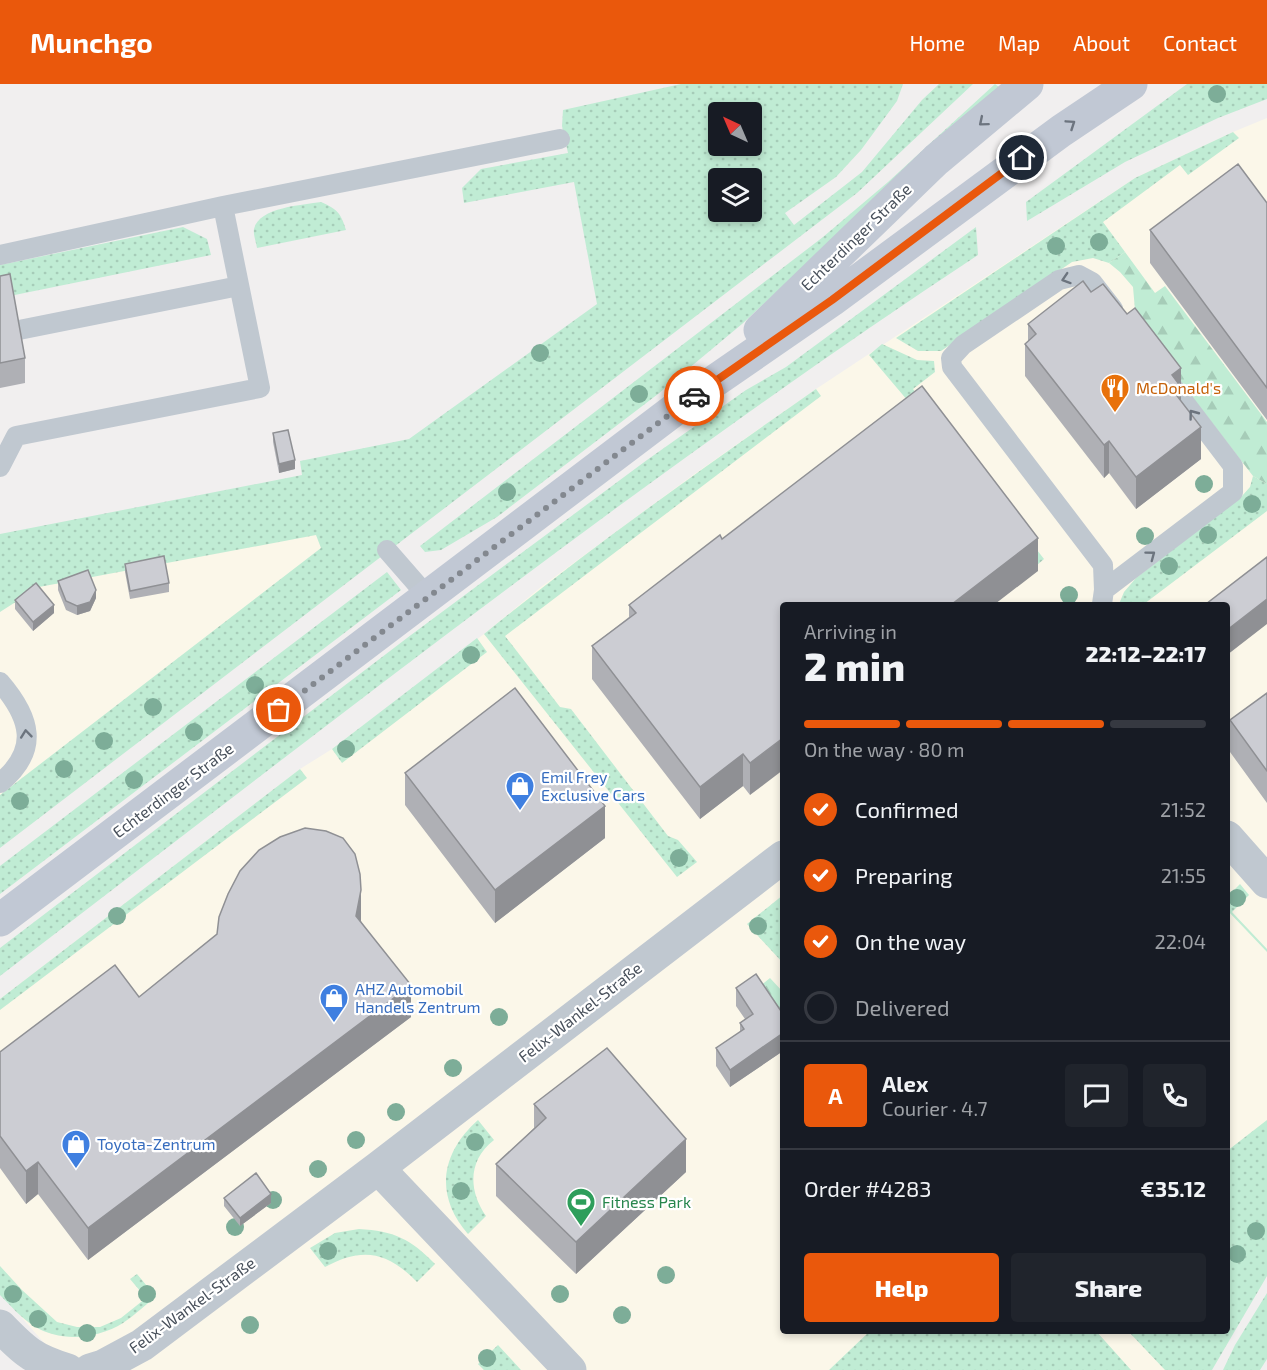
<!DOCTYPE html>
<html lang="en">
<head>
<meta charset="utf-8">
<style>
	:root { --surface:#171b24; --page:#20242c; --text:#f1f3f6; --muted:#9ea1a6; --line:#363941; --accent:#ea580c }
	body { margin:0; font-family:"Exo 2",sans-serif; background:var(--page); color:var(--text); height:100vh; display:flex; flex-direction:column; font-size:22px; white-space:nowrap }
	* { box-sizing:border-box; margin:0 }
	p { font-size:20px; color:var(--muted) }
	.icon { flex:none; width:33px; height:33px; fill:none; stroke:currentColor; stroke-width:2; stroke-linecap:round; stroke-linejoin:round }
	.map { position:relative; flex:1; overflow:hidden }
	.panel { position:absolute; left:780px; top:518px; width:450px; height:732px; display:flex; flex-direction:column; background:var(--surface); border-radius:6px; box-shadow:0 3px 9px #0003 }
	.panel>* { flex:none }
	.needle { width:39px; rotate:316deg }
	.tools { position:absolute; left:708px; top:18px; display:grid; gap:12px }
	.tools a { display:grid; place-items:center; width:54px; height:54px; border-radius:6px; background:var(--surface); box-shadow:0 3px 9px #0003; font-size:30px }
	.pin { position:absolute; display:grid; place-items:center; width:51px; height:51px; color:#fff; margin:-26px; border:3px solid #fff; border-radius:50%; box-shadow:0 2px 6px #0007 }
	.courier { position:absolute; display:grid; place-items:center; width:60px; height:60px; margin:-30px; border:4px solid #ea580c; border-radius:50%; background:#fff; color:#222; box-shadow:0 2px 8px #0007 }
	.headline em { font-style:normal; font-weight:800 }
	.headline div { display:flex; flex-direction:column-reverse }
	.headline { display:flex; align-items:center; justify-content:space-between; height:102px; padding:0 24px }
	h1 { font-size:39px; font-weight:800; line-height:45px }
	.bar { display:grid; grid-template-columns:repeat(4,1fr); gap:9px 6px; align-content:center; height:72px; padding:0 24px }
	.bar i { height:8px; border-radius:4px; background:var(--line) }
	.bar .selected { background:var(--accent) }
	.bar p { grid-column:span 4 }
	.line { display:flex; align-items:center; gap:15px; padding:0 24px; border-top:2px solid var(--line) }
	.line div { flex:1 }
	.round { display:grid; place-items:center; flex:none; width:63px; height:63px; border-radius:6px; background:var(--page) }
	ol { padding:0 24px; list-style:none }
	li { display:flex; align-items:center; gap:18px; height:66px }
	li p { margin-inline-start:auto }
	li .icon { padding:6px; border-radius:50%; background:var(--accent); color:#fff; stroke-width:4 }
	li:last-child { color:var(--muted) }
	li i { width:33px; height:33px; border:3px solid var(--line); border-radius:50% }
	.cta { display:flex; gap:12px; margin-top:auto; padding:12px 24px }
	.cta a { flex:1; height:69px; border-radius:6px; background:var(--accent); color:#fff; font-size:24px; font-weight:800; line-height:69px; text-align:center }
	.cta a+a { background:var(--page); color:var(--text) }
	header { display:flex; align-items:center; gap:36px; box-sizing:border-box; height:84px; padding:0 30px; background:var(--accent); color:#fff }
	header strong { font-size:28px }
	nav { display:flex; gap:33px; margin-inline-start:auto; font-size:21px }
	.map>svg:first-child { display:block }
</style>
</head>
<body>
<header>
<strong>Munchgo</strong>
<nav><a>Home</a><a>Map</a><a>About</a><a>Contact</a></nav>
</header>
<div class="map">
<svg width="1267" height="1286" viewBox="0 0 1267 1286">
	<defs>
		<pattern id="grass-dots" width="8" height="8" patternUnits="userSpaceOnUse" patternTransform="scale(1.5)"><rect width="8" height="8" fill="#c0ecd4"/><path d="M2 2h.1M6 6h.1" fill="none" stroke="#a6ccb8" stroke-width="1.8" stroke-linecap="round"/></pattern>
		<pattern id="forest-firs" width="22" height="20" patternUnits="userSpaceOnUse" patternTransform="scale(1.5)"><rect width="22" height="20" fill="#c0ecd4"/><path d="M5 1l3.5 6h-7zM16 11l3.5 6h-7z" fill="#a6ccb8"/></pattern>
	</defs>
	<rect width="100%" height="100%" fill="#f1efef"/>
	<path fill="#fbf7e9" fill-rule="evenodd" d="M1267 34V1181L1203 1286H68L0 1209V915L300 685 332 665 484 550 541 503 693 391 816 305 1135 94 1233 48ZM783 520H1227V1246H783Z
		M333 433 369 473 0 747V499Z"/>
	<path fill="url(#grass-dots)" fill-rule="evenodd" d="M681 0H903L897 17 861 66 836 93 785 129 794 141 862 88 922 16 939 0H973L857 109 0 764V711L321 464 316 451 39 503 0 528V450L302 391 300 377 409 355 597 220 574 98 464 119 462 104 481 85 568 69 562 42 563 26ZM718 28H752V62H718ZM718 94H752V128H718Z
		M995 0 1001 5 897 96 742 240 658 310 497 433 441 466 425 468 420 462 823 153 888 98Z
		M1187 0H1267V15L1218 34 1125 78 1027 137 1026 118Z
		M1233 48 1239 54 1188 91 1180 81 1103 138 1125 168 1109 179 1093 174 1072 178 941 267H918L896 254 1135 94Z
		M321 118C337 125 341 129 346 146L257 164C256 158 253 150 254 145 259 123 303 121 321 118Z
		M183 143 207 155 211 171 0 214V181Z
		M976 143 978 171C640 394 322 646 0 892V864L411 551 647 376 746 306 786 283Z
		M882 260 917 276 934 277 935 288 913 305 1044 475 1036 482 919 330 869 271Z
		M816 305 821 312 505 552 560 623 571 625 668 752 678 756 697 778 677 793 484 550C591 463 703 384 816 305Z
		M1253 392 1267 400V427L1144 520H1119L1124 508 1136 494 1242 412 1250 403Z
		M387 488 401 506 0 810V782Z
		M477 554 487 568 342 679 332 665Z
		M300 685 307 694 0 926V915Z
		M1240 800 1249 811 1232 828 1267 865V868L1227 826V813Z
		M783 811V879L747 840Z
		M478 1036 494 1056C468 1076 468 1106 486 1132L468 1150C434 1111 441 1069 478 1036Z
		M1267 1036V1192L1212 1286H1165L1128 1247 1227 1246V1067Z
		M359 1145C394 1147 411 1155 435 1180L417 1198C387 1167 362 1163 325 1183L310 1164 335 1149Z
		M0 1182 22 1206 57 1238 77 1243H100L121 1234 146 1214 130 1195 137 1190 156 1213C145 1221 135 1231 123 1239 97 1255 61 1259 34 1242 21 1234 11 1222 0 1211Z
		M1267 1209V1275L1260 1286H1223L1235 1261Z
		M870 1247H1096L1131 1286H829Z
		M498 1261 521 1286H484L478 1280Z"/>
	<path fill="url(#forest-firs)" d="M1125 168 1155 209 1165 202 1267 338V400L1253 392 1159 270 1135 226 1133 203 1120 188 1109 179Z
		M770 894 783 908V938L760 902Z"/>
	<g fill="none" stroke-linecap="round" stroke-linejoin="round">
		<path stroke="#c0c8d0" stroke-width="20" d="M0 171 223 122 560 55
			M19 246 239 202
			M0 383 16 352 260 304 223 122
			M387 466 428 513
			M1104 506 1233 408V382L1166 294
			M1102 520 1104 506 1103 481 952 283 951 274 963 261 1059 196 1079 191 1092 198 1113 225
			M0 598C31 634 40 666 0 699"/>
		<path stroke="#c0c8d0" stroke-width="33" d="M1227 753 1267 798
			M378 1084 570 1286
			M0 1242C24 1267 34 1276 68 1286
			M90 1286 103 1282 142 1261 378 1084 783 773"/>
		<path stroke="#c1c8d4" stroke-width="33" d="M760 246 936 76 1027 0
			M0 836 690 314 832 216 1061 47 1131 0"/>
	</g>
	<g fill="#7dad98">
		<circle cx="1217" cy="10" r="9"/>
		<circle cx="1099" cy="158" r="9"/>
		<circle cx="1056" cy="162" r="9"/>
		<circle cx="540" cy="269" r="9"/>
		<circle cx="639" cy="310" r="9"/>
		<circle cx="1204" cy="400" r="9"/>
		<circle cx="507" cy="408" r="9"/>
		<circle cx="1252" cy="420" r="9"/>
		<circle cx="1208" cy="451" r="9"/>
		<circle cx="1145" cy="452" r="9"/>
		<circle cx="1169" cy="482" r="9"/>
		<circle cx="1069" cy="511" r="9"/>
		<circle cx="471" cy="571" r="9"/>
		<circle cx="255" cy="601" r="9"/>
		<circle cx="153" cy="623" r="9"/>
		<circle cx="194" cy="648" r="9"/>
		<circle cx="104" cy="657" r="9"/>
		<circle cx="346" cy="665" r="9"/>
		<circle cx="64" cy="685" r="9"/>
		<circle cx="134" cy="696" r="9"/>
		<circle cx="20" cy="717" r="9"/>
		<circle cx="679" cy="774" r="9"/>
		<circle cx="1237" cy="814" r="9"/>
		<circle cx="117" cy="832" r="9"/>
		<circle cx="758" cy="842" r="9"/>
		<circle cx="499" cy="933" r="9"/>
		<circle cx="453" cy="984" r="9"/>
		<circle cx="396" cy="1028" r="9"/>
		<circle cx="356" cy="1056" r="9"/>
		<circle cx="475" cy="1058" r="9"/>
		<circle cx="318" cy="1085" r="9"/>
		<circle cx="461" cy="1107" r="9"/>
		<circle cx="273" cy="1116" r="9"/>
		<circle cx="235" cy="1143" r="9"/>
		<circle cx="1256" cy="1147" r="9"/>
		<circle cx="328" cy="1167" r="9"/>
		<circle cx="1237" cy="1170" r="9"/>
		<circle cx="666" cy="1191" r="9"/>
		<circle cx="13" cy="1210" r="9"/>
		<circle cx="147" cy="1210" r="9"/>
		<circle cx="560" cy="1210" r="9"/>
		<circle cx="622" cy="1231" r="9"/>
		<circle cx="38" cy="1235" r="9"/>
		<circle cx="250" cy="1241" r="9"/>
		<circle cx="87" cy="1249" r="9"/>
		<circle cx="487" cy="1274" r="9"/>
	</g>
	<path fill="#afb0b5" d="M1267 119V336L1150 179V146Z
		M0 192 25 274V299L0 304Z
		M1028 240 1181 316 1201 375 1136 425 1109 389 1104 394 1025 292V260L1028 257Z
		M273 349 295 385 279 389 273 358Z
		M722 455 1038 487 783 520 750 711 743 702 700 735 592 595V562L629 533V521Z
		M125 480 169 499V508L130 515 125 488Z
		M58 497 96 514 90 527 77 531 66 526 58 506Z
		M15 516 54 529 33 547 15 525Z
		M1267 609V719L1230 668V636Z
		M405 689 605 754 495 839 405 721Z
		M361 837 411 933 88 1176 38 1110 26 1120 0 1084V968L139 913Z
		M736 904 783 930V967L730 1003 716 982V964L740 948V939L745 935 736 922Z
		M534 1020 686 1088 576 1190 496 1112V1080L534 1044Z
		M224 1114 271 1119 240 1142 224 1122Z"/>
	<path fill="#8f9094" d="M1181 284V316L1174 341 1172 291Z
		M1201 343V375L1136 425V393Z
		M1109 357V389L1104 394V361Z
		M295 376V385L279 389V380Z
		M1038 454V487L995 520H952Z
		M96 506V514L90 527 77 531V522Z
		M1267 515V540L1227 571V546Z
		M54 521V529L33 547V538Z
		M783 654V686L750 711V679Z
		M743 670V702L700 735V703Z
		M605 722V754L495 839V806Z
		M361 806V839L356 832Z
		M411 901V933L88 1176V1144Z
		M783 949V967L730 1003V986Z
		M686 1055V1088L576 1190V1158Z
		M38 1078V1110L26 1120V1087Z
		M271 1110V1119L240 1142V1134Z"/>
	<path fill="#cccdd3" stroke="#8f9094" stroke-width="1.5" d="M1238 80 1267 119V304L1150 146Z
		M10 190 25 274 0 279V192Z
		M1083 197 1091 208 1103 200 1127 230 1135 224 1181 284 1172 291 1181 303 1174 308 1201 343 1136 393 1109 357 1104 361 1025 260 1036 250 1028 240Z
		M922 302 1038 454 952 520H783V654L750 679 743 670 700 703 592 562 636 529 629 521 720 451 722 455Z
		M288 346 295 376 279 380 273 349Z
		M164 472 169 499 130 507 125 480Z
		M1267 473V515L1227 546V520H1206Z
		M88 486 96 506 90 518 77 522 66 517 58 497Z
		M36 499 54 521 33 538 15 516Z
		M515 604 605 722 495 806 405 689Z
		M1267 609V687L1230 636Z
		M305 744 326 747 343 754 355 770 360 790 361 806 356 832 411 901 88 1144 38 1078 26 1087 0 1052V968L115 881 139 913 217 850 219 833 228 810 240 787 259 766 280 753Z
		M756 890 783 930V949L730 986 716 964 744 945 740 939 753 930 736 904Z
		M607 964 686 1055 576 1158 496 1080 546 1034 534 1020Z
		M256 1089 271 1110 240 1134 224 1114Z"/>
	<defs><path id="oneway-chevron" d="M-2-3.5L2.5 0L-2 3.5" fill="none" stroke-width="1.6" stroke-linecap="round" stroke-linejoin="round" transform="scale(1.5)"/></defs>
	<g stroke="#6c747f">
		<use href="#oneway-chevron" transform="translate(983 38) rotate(140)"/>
		<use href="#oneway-chevron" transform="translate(1071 40) rotate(-34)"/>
	</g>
	<g stroke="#6c747e">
		<use href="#oneway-chevron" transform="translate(1066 195) rotate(162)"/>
		<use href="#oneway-chevron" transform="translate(1193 330) rotate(-127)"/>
		<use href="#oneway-chevron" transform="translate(1151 471) rotate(-37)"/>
		<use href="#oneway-chevron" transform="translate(26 650) rotate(-96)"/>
	</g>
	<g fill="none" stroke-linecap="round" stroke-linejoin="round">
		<path stroke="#83888f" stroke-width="6" stroke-dasharray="0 10.8" d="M279 626 694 312"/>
		<path stroke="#ea580c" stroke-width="8" d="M694 312 832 216 1022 74"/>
	</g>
	<defs>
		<g id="restaurant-pin" transform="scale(1.5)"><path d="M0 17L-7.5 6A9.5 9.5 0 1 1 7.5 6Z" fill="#e8710a" stroke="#fff"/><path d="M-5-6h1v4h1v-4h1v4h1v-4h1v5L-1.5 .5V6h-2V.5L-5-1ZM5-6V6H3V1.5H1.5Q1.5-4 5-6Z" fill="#fff"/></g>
		<g id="shop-pin" transform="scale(1.5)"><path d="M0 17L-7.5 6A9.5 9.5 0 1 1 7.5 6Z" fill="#3f7fe0" stroke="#fff"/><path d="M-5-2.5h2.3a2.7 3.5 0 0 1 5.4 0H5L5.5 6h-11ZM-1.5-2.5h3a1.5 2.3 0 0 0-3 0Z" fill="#fff"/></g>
		<g id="stadium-pin" transform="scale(1.5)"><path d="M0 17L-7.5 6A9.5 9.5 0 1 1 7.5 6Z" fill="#2e9e5b" stroke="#fff"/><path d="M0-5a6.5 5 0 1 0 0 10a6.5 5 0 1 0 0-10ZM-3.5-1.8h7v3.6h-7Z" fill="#fff"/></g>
	</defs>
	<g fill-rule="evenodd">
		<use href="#restaurant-pin" x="1115" y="304"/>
		<use href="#shop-pin" x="520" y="702"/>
		<use href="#shop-pin" x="334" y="914"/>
		<use href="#shop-pin" x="76" y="1060"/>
		<use href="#stadium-pin" x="581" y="1118"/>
	</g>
	<g text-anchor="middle" stroke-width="4.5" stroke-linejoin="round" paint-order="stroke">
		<g font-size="16" fill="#48505b" stroke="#fff">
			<text transform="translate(856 153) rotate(-44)" y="6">Echterdinger Straße</text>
			<text transform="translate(173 706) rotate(-37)" y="6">Echterdinger Straße</text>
			<text transform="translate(580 928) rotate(-38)" y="6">Felix-Wankel-Straße</text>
			<text transform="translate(192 1221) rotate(-36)" y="6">Felix-Wankel-Straße</text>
		</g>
		<g font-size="16" fill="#c56008" stroke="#fff" text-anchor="start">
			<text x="1136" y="310">McDonald's</text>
		</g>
		<g font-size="16" fill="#366cbe" stroke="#fff" text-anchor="start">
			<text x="541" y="699">Emil Frey<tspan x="541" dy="18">Exclusive Cars</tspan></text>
			<text x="355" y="911">AHZ Automobil<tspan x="355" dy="18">Handels Zentrum</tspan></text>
			<text x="97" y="1066">Toyota-Zentrum</text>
		</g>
		<g font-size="16" fill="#27864d" stroke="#fff" text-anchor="start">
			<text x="602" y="1124">Fitness Park</text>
		</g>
	</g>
</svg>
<div class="tools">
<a><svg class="needle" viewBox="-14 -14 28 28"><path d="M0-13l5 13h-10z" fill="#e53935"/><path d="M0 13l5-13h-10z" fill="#9ea1a6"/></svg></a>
<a><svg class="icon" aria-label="layers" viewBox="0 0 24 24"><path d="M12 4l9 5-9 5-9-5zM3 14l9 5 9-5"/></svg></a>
</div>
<div class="pin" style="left:279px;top:626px;background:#ea580c"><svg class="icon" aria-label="bag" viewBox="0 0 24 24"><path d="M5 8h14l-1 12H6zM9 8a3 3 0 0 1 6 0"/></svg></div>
<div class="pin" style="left:1022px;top:74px;background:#1f2937"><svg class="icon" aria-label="home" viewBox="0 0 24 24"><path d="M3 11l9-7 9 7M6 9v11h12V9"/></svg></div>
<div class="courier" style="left:694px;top:312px"><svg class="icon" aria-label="car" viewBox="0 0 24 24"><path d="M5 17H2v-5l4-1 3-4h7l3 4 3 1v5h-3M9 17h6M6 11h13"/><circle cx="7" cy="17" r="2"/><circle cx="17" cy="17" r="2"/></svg></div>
<section class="panel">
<div class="headline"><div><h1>2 min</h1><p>Arriving in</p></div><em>22:12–22:17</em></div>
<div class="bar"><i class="selected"></i><i class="selected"></i><i class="selected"></i><i></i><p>On the way · 80 m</p></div>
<ol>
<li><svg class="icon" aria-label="check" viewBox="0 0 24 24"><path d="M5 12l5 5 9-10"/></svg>Confirmed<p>21:52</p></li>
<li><svg class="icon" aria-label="check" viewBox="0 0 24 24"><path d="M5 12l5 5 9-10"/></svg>Preparing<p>21:55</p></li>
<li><svg class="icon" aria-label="check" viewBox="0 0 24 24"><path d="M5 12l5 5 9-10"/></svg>On the way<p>22:04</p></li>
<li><i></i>Delivered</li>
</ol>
<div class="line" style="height:108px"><b class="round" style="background:var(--accent);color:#fff">A</b><div><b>Alex</b><p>Courier · 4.7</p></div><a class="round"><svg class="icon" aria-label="chat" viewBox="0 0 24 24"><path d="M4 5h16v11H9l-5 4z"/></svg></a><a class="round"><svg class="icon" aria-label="phone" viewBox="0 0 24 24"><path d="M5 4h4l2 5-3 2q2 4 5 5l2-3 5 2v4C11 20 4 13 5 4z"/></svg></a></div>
<div class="line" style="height:78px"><div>Order #4283</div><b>€35.12</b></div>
<div class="cta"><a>Help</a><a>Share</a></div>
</section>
</div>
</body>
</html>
